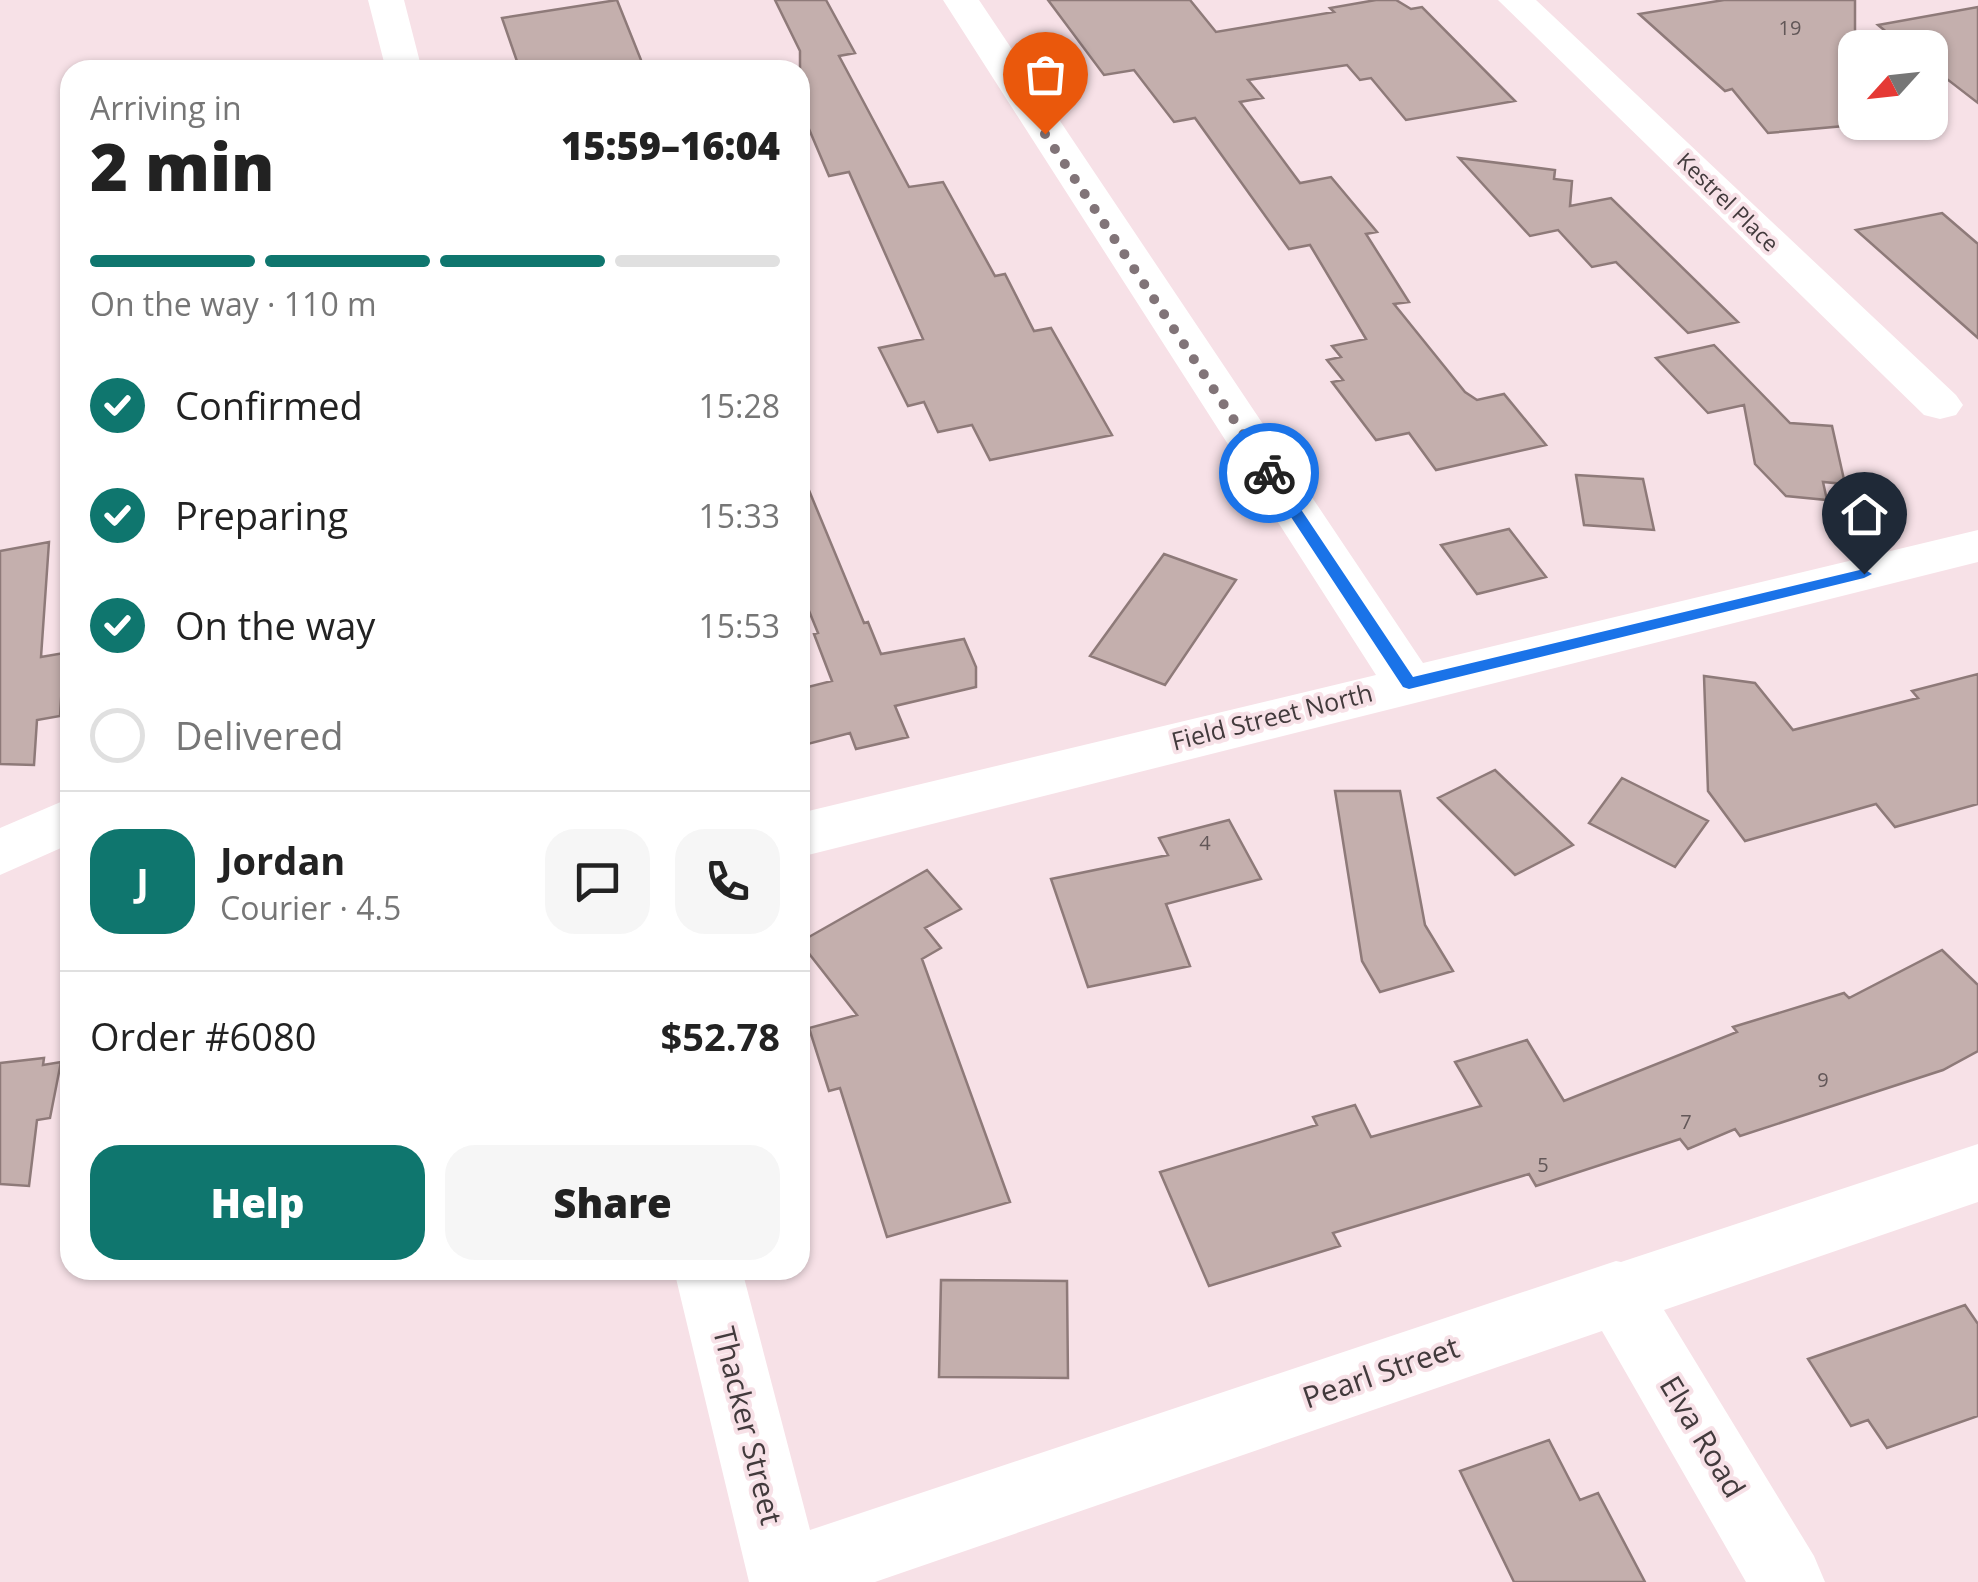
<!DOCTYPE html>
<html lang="en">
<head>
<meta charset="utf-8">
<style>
	:root { --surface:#fff; --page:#f6f6f6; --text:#222; --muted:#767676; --line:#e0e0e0; --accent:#0f766e }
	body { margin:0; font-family:"Open Sans",sans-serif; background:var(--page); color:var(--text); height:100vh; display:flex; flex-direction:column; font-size:38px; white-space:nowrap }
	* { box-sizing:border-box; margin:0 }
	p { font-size:32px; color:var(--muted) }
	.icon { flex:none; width:55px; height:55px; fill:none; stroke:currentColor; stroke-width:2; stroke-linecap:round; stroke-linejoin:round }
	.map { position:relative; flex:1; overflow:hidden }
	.sheet { position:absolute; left:60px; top:60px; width:750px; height:1220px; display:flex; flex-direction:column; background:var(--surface); border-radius:30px; box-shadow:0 2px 8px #0004 }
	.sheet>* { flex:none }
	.needle { width:65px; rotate:243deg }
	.tools { position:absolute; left:1838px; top:30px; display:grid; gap:20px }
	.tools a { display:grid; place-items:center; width:110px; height:110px; border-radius:20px; background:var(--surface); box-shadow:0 2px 8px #0004; font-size:50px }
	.pin { position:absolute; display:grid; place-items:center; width:85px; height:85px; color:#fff; margin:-102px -42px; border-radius:50% 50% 50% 0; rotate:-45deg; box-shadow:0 0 10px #0007 }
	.pin .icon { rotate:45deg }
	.courier { position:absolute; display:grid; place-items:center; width:100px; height:100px; margin:-50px; border:8px solid #1a73e8; border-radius:50%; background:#fff; color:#222; box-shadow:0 2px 12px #0007 }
	.headline em { font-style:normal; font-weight:800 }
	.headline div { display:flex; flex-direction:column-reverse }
	.headline { display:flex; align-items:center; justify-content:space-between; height:170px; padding:0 30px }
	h1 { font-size:65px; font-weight:800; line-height:75px }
	.bar { display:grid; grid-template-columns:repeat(4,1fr); gap:15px 10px; align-content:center; height:120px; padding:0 30px }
	.bar i { height:12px; border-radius:8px; background:var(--line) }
	.bar .active { background:var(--accent) }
	.bar p { grid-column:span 4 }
	.line { display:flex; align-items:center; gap:25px; padding:0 30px; border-top:2px solid var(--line) }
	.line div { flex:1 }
	.round { display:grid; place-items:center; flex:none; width:105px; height:105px; border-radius:30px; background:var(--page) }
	ol { padding:0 30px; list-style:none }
	li { display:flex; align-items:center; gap:30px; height:110px }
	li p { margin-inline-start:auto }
	li .icon { padding:10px; border-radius:50%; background:var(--accent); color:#fff; stroke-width:4 }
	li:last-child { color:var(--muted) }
	li i { width:55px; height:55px; border:5px solid var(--line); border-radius:50% }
	.cta { display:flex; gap:20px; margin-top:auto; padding:20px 30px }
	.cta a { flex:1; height:115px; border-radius:30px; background:var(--accent); color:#fff; font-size:40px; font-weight:800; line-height:115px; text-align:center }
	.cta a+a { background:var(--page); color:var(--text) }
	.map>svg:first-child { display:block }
</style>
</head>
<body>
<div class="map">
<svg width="1978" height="1582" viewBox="0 0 1978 1582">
	<rect width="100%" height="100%" fill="#f7e1e7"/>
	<path fill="#c4afad" stroke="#8e7a79" stroke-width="2.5" d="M617 0 645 70H520L502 18Z
		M775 0H826L855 53 839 56 909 187 943 182 995 276 1005 274 1034 331 1051 328 1112 435 990 460 972 425 938 432 924 402 908 406 879 348 923 339 849 172 829 176 800 108V51Z
		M1048 0H1190L1216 32 1334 12 1330 8 1376 0H1396L1411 9 1422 7 1515 101 1406 120 1371 78 1360 80 1347 65 1248 80 1263 98 1240 102 1300 183 1331 177 1377 232 1366 234 1409 302 1394 304 1465 392 1477 400 1504 394 1546 445 1436 470 1409 433 1376 440 1332 382 1343 380 1327 360 1341 357 1332 346 1366 339 1310 245 1289 249 1195 118 1174 122 1134 70 1104 75Z
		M1724 0H1855V125L1768 133 1732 89 1725 91 1639 14Z
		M1978 7V103L1930 66V48H1906L1878 25Z
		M1459 158 1555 170 1554 179 1572 181 1570 206 1611 198 1738 322 1688 333 1616 262 1592 267 1558 230 1530 236Z
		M1942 213 1978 244V338L1856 230Z
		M1714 345 1790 423 1832 426 1845 484 1823 482 1827 500 1786 496 1755 464 1744 405 1708 413 1656 358Z
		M801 471 864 623 868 622 881 654 964 639 976 667V687L895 706 908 737 856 749 850 733 800 746V689L832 681 814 634 818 633 800 589Z
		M1576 475 1643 479 1654 530 1584 525Z
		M1509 529 1546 577 1477 594 1441 545Z
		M49 542 41 657 64 653 60 716 37 720 34 765 0 764V551Z
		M1164 554 1236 580 1165 685 1090 656Z
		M1978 674V804L1895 827 1876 804 1745 841 1708 791 1704 676 1755 683 1793 730 1918 698 1912 691Z
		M1495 770 1573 845 1515 875 1438 798Z
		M1622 778 1708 821 1675 867 1589 823Z
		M1335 791H1400L1425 925 1453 971 1380 992 1362 961Z
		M1229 820 1261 879 1166 904 1190 966 1088 987 1051 879 1168 855 1159 838Z
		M927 870 961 909 925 928 941 948 922 959 1010 1202 887 1237 840 1088 829 1091 809 1028 857 1015 800 942Z
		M1942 950 1978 985V1051L1943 1070 1740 1136 1735 1129 1688 1149 1680 1139 1536 1186 1529 1174 1333 1233 1340 1246 1209 1286 1160 1172 1317 1125 1313 1117 1355 1105 1371 1137 1481 1106 1455 1062 1527 1040 1564 1101 1737 1032 1733 1027 1844 993 1849 998Z
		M44 1058 43 1065 61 1062 50 1118 37 1120 29 1186 0 1184V1063Z
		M941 1280 1067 1281 1068 1378 939 1377Z
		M1965 1305 1978 1324V1416L1887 1448 1868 1420 1851 1426 1808 1359Z
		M1549 1440 1580 1500 1598 1493 1645 1582H1514L1460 1471Z"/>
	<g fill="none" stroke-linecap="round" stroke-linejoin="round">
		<path fill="#fff" fill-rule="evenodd" d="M368 0H404L422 70H386Z
			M943 0H979L1423 663 1978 530V562L800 857V813L1376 675Z
			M1498 0H1536L1956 395 1963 405 1956 415 1940 419 1924 415Z
			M70 798V844L0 875V828Z
			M1978 1144V1202L1664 1310 1814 1556 1825 1582H1746L1602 1331 875 1582H749L674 1270H742L810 1530 1616 1261 1621 1262Z"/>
	</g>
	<path fill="#1a73e8" d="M1264 469H1274L1413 677 1864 569 1872 574 1864 578 1409 689 1403 687 1262 473Z"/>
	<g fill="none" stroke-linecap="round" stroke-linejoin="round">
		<path stroke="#817478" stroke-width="10" stroke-dasharray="0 18" d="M1045 134 1269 473"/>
	</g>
	<g text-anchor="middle" stroke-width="8" stroke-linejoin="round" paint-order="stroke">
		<g font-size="20" fill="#625758">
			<text x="1790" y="35">19</text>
			<text x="1205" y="850">4</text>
			<text x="1823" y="1087">9</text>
			<text x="1686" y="1129">7</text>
			<text x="1543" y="1172">5</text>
		</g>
		<g font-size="22" fill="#423a3c" stroke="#f7e1e7">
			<text transform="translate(1728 202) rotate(44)" y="8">Kestrel Place</text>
		</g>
		<g font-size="25" fill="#423a3c" stroke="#f7e1e7">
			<text transform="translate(1272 717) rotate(-14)" y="9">Field Street North</text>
		</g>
		<g font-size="30" fill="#423a3c" stroke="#f7e1e7">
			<text transform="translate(1381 1373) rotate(-19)" y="10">Pearl Street</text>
			<text transform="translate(747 1426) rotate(76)" y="10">Thacker Street</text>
			<text transform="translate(1702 1437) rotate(59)" y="10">Elva Road</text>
		</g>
	</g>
</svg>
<div class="tools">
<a><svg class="needle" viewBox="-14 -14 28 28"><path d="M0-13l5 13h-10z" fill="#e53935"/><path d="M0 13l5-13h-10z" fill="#767676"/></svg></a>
</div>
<div class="pin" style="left:1045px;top:134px;background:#ea580c"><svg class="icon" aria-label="bag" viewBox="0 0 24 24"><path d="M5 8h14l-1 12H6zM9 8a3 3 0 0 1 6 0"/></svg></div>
<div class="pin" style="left:1864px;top:574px;background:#1f2937"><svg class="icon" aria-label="home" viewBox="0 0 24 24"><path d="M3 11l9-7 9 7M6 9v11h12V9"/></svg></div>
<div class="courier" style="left:1269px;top:473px"><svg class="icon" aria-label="bike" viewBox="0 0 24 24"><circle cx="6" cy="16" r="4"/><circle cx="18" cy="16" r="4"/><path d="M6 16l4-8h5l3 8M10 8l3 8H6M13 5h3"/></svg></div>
<section class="sheet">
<div class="headline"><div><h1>2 min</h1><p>Arriving in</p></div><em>15:59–16:04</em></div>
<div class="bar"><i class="active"></i><i class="active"></i><i class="active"></i><i></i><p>On the way · 110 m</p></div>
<ol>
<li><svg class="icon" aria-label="check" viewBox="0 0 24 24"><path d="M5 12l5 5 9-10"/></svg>Confirmed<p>15:28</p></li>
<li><svg class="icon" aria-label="check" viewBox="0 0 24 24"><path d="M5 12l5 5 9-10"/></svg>Preparing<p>15:33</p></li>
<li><svg class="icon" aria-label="check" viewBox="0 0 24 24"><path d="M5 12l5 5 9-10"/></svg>On the way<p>15:53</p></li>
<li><i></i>Delivered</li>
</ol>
<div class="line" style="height:180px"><b class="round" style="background:var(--accent);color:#fff">J</b><div><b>Jordan</b><p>Courier · 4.5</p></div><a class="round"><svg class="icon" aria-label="chat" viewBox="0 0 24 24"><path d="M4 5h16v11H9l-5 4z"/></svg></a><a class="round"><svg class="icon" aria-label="phone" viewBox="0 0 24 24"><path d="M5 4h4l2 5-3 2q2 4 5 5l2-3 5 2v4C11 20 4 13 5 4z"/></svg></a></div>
<div class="line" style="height:130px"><div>Order #6080</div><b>$52.78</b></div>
<div class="cta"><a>Help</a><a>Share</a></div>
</section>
</div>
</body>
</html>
